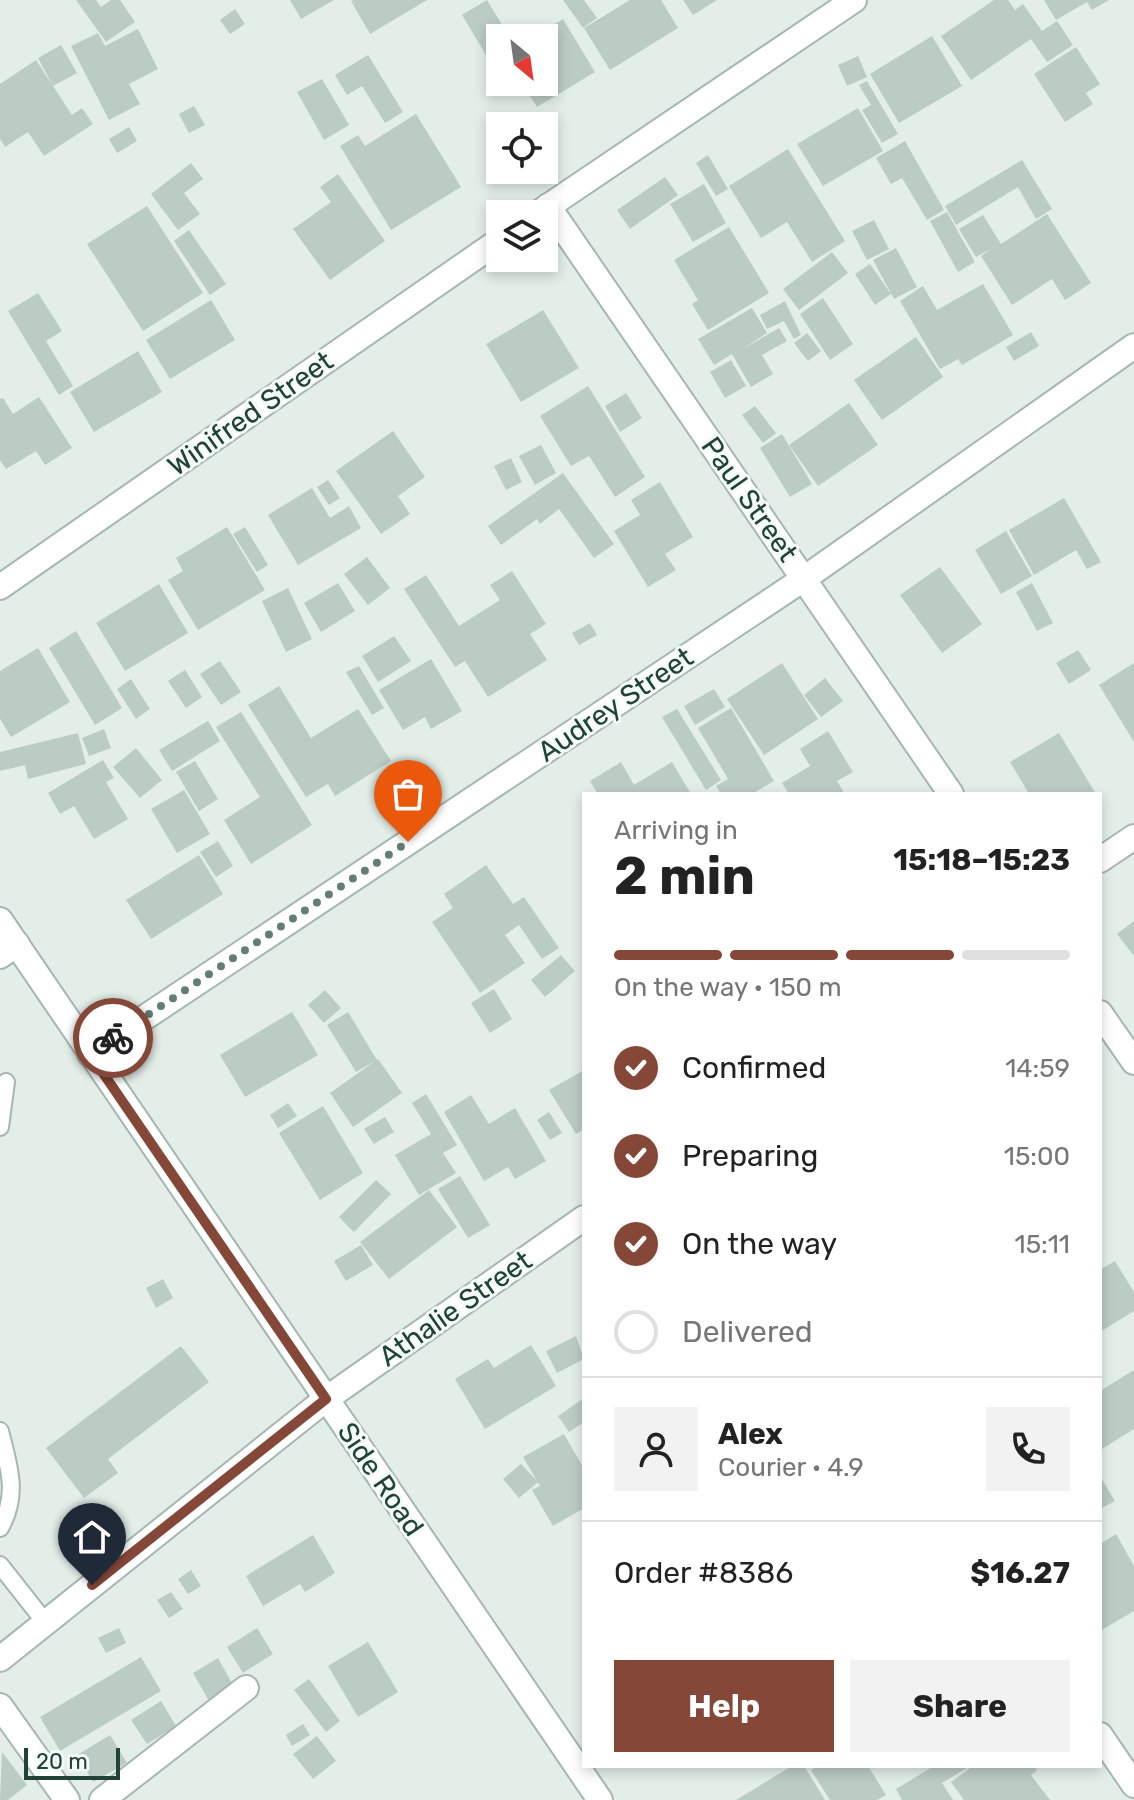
<!DOCTYPE html>
<html lang="en">
<head>
<meta charset="utf-8">
<style>
	:root { --surface:#fff; --page:#f2f2f2; --text:#222; --muted:#767676; --line:#e0e0e0; --accent:#854737 }
	body { margin:0; font-family:Rubik,sans-serif; background:var(--page); color:var(--text); height:100vh; display:flex; flex-direction:column; font-size:30px; white-space:nowrap }
	* { box-sizing:border-box; margin:0 }
	p { font-size:26px; color:var(--muted) }
	.icon { flex:none; width:44px; height:44px; fill:none; stroke:currentColor; stroke-width:2; stroke-linecap:round; stroke-linejoin:round }
	.map { position:relative; flex:1; overflow:hidden }
	.panel { position:absolute; left:582px; top:792px; width:520px; height:976px; display:flex; flex-direction:column; background:var(--surface); border-radius:0px; box-shadow:0 4px 12px #0003 }
	.panel>* { flex:none }
	.needle { width:52px; rotate:151deg }
	.buttons { position:absolute; left:486px; top:24px; display:grid; gap:16px }
	.buttons a { display:grid; place-items:center; width:72px; height:72px; border-radius:0px; background:var(--surface); box-shadow:0 4px 12px #0003; font-size:40px }
	.scale { position:absolute; left:24px; bottom:20px; width:96px; box-sizing:border-box; padding-left:8px; border:4px solid #204237; border-top:0; font-size:22px; line-height:28px; white-space:nowrap; color:#204237; -webkit-text-stroke:6px #f4faf7; paint-order:stroke }
	.pin { position:absolute; display:grid; place-items:center; width:68px; height:68px; color:#fff; margin:-82px -34px; border-radius:50% 50% 50% 0; rotate:-45deg; box-shadow:0 0 8px #0007 }
	.pin .icon { rotate:45deg }
	.courier { position:absolute; display:grid; place-items:center; width:80px; height:80px; margin:-40px; border:6px solid #854737; border-radius:50%; background:#fff; color:#222; box-shadow:0 2px 10px #0007 }
	.headline em { font-style:normal; font-weight:700 }
	.headline div { display:flex; flex-direction:column-reverse }
	.headline { display:flex; align-items:center; justify-content:space-between; height:136px; padding:0 32px }
	h1 { font-size:52px; font-weight:700; line-height:60px }
	.bar { display:grid; grid-template-columns:repeat(4,1fr); gap:12px 8px; align-content:center; height:96px; padding:0 32px }
	.bar i { height:10px; border-radius:6px; background:var(--line) }
	.bar .active { background:var(--accent) }
	.bar p { grid-column:span 4 }
	.line { display:flex; align-items:center; gap:20px; padding:0 32px; border-top:2px solid var(--line) }
	.line div { flex:1 }
	.round { display:grid; place-items:center; flex:none; width:84px; height:84px; border-radius:0px; background:var(--page) }
	ol { padding:0 32px; list-style:none }
	li { display:flex; align-items:center; gap:24px; height:88px }
	li p { margin-inline-start:auto }
	li .icon { padding:8px; border-radius:50%; background:var(--accent); color:#fff; stroke-width:4 }
	li:last-child { color:var(--muted) }
	li i { width:44px; height:44px; border:4px solid var(--line); border-radius:50% }
	.button { display:flex; gap:16px; margin-top:auto; padding:16px 32px }
	.button a { flex:1; height:92px; border-radius:0px; background:var(--accent); color:#fff; font-size:32px; font-weight:700; line-height:92px; text-align:center }
	.button a+a { background:var(--page); color:var(--text) }
	.map>svg:first-child { display:block }
</style>
</head>
<body>
<div class="map">
<svg width="1134" height="1800" viewBox="0 0 1134 1800">
	<rect width="100%" height="100%" fill="#e3eee9"/>
	<path fill="#bbccc4" d="M76 0H96L101 7 111 0H120L135 22 106 42Z
		M290 0H334L301 19Z
		M354 0H427L370 34 351 1Z
		M487 0 510 38H500V46L486 55 462 15Z
		M563 0H584L597 18 583 28Z
		M630 0H661L678 28 610 70 584 28Z
		M683 0H717L693 15Z
		M994 0H1008L1015 10 1023 4 1042 31 1057 21 1073 45 1047 62 1031 39 971 80 941 36Z
		M1044 0H1109L1092 10 1087 2 1056 20Z
		M235 9 245 24 230 34 220 20Z
		M563 19 595 72 537 107 521 82H544V38H531Z
		M138 29 158 69 129 84 140 104 109 120 71 46 98 33 105 46Z
		M932 36 962 86 899 123 870 74Z
		M61 45 77 73 53 86 38 58Z
		M1076 47 1100 84 1086 93 1093 104 1065 122 1034 74Z
		M368 55 403 112 385 123 362 86 347 95 335 75Z
		M858 56 867 77 847 86 838 65Z
		M36 60 72 115 82 108 93 124 44 156 28 132 5 147 0 139V84Z
		M322 79 349 125 324 140 297 92Z
		M867 81 898 134 882 143 862 110 871 105 859 85Z
		M194 106 205 125 189 133 179 114Z
		M858 108 883 151 823 186 797 144Z
		M416 114 461 187 391 230 340 146 358 135 365 146Z
		M129 127 137 141 117 153 109 139Z
		M905 141 944 210 927 220 902 178 891 184 876 158Z
		M788 149 845 241 812 262 787 222 761 238 729 186Z
		M708 155 728 189 716 196 696 163Z
		M1022 160 1052 209 1036 219 1018 187 956 225 945 206Z
		M191 163 203 179 184 193 200 214 178 230 151 194Z
		M338 174 385 241 330 280 293 229 331 202 320 187Z
		M665 177 678 195 630 229 617 210Z
		M704 184 726 223 693 242 670 204Z
		M147 206 203 293 143 331 87 244Z
		M947 212 975 262 958 272 930 221Z
		M1047 214 1091 283 1065 300 1052 279 1012 305 981 256 991 249 976 257 959 229 983 215 1001 244Z
		M874 220 889 249 867 260 852 231Z
		M729 227 769 293 708 330 692 304 698 300 674 260Z
		M189 230 226 284 210 295 174 241Z
		M896 248 917 287 894 299 873 260Z
		M832 252 848 273 799 310 783 289Z
		M870 264 891 294 875 305 855 274Z
		M983 284 1013 335 962 365 958 359 940 369 900 301 923 286 937 310Z
		M38 293 62 331 46 341 73 386 59 395 8 311Z
		M823 298 853 344 830 360 800 314Z
		M211 300 235 340 170 379 146 340Z
		M785 301 801 335 794 339 784 321 767 329 760 315Z
		M752 308 767 333 741 350 779 328 787 341 762 355 773 374 751 387 732 354 714 365 698 339Z
		M543 310 579 368 521 402 486 344Z
		M1031 332 1039 346 1014 361 1006 347Z
		M807 333 821 351 808 361 794 343Z
		M916 337 943 377 882 420 854 380Z
		M138 351 162 392 94 432 70 392Z
		M731 360 746 386 725 398 710 372Z
		M588 386 645 477 615 497 589 456 571 466 540 416Z
		M626 393 642 418 620 432 605 406Z
		M39 397 72 448 45 465 36 451 6 469 0 460V399L3 398 13 414Z
		M849 403 878 445 818 486 789 445Z
		M755 406 776 433 763 443 742 415Z
		M393 431 425 477 398 496 410 514 381 534 336 471Z
		M782 434 812 484 790 497 760 448Z
		M541 445 556 473 535 485 519 456Z
		M511 458 522 482 506 490 494 466Z
		M563 473 614 544 594 558 559 509 540 524 537 519 501 545 488 526Z
		M328 480 340 498 329 505 317 487Z
		M660 482 693 537 665 554 676 570 648 587 614 531 640 515 631 500Z
		M312 488 330 518 349 506 361 528 298 565 268 515Z
		M1064 498 1101 562 1087 569 1076 550 1034 575 1009 530Z
		M227 527 265 590 198 630 168 580 183 571 176 558Z
		M245 527 268 565 257 572 233 534Z
		M1006 531 1032 576 1001 594 975 550Z
		M367 557 390 588 368 605 344 574Z
		M940 567 982 624 942 653 900 595Z
		M512 571 546 624 530 634 547 660 488 697 465 661 455 667 404 589 426 575 459 626 500 600 490 585Z
		M338 583 355 611 321 632 304 603Z
		M1032 583 1053 623 1037 631 1016 592Z
		M159 584 188 633 125 671 96 623Z
		M288 588 312 639 286 652 262 601Z
		M590 623 597 635 579 645 572 633Z
		M76 631 122 708 95 725 49 648Z
		M394 636 411 661 378 682 362 656Z
		M38 648 70 702 11 737 0 719V671Z
		M1078 650 1091 670 1069 684 1056 663Z
		M431 659 462 711 431 729 425 717 403 730 379 690Z
		M220 661 241 692 221 705 200 674Z
		M782 663 818 719 764 755 727 699Z
		M1134 663V742L1099 685Z
		M359 666 384 708 372 715 346 672Z
		M185 670 202 697 186 708 168 681Z
		M825 678 843 701 821 717 804 695Z
		M131 679 150 709 136 719 117 689Z
		M279 686 311 738 358 709 391 761 335 796 328 784 306 797 248 705Z
		M714 689 725 707 695 725 684 706Z
		M731 708 774 781 752 794H721L716 786 728 779 698 728Z
		M677 709 721 780 706 790 662 717Z
		M241 712 312 825 251 864 224 820 260 797 216 727Z
		M208 721 220 741 172 771 159 750Z
		M104 729 111 748 89 756 82 738Z
		M828 731 853 772 837 781 845 794H789L782 783 810 766 800 749Z
		M78 733 86 764 28 779 25 765 0 771V752Z
		M1059 733 1096 794H1029L1010 762Z
		M136 748 162 780 140 798 113 767Z
		M103 760 114 778 106 782 128 819 94 839 74 806 60 814 48 793Z
		M195 761 218 799 199 811 176 772Z
		M621 762 634 785 672 762 691 794H598L590 781Z
		M184 790 210 834 177 853 151 809Z
		M218 841 233 866 216 877 200 852Z
		M199 855 223 894 151 939 126 900Z
		M486 865 513 904 524 897 559 948 542 959 519 925 505 935 525 963 480 993 432 922 453 908 444 894Z
		M1134 921V956L1117 934Z
		M561 955 575 971 545 997 531 980Z
		M494 989 512 1019 490 1033 471 1003Z
		M325 990 341 1008 324 1023 308 1005Z
		M292 1012 318 1055 245 1097 220 1055Z
		M348 1012 377 1060 356 1072 327 1025Z
		M378 1059 402 1093 353 1127 330 1093Z
		M584 1070V1129L576 1134 549 1090Z
		M426 1094 457 1145 443 1153 456 1173 419 1195 395 1155 431 1134 412 1103Z
		M471 1095 489 1124 515 1108 546 1161 515 1179 508 1167 484 1181 444 1112Z
		M288 1103 297 1116 278 1128 270 1115Z
		M323 1106 363 1173 320 1200 279 1133Z
		M549 1112 562 1133 550 1140 537 1120Z
		M385 1117 394 1132 374 1144 364 1129Z
		M460 1176 490 1225 468 1238 438 1189Z
		M376 1180 391 1194 354 1232 339 1217Z
		M429 1190 457 1227 389 1279 360 1242Z
		M361 1245 373 1265 346 1281 334 1261Z
		M1115 1261 1134 1292V1311L1100 1332V1270Z
		M163 1279 173 1298 156 1308 146 1288Z
		M576 1336 584 1359 557 1373 546 1351Z
		M531 1345 556 1386 485 1429 455 1379 488 1359 494 1368Z
		M181 1346 209 1382 108 1459 118 1473 84 1498 46 1448Z
		M1134 1370V1429L1102 1449 1100 1391Z
		M584 1398V1422L569 1432 558 1416Z
		M564 1434 584 1469V1508L553 1526 532 1490 540 1486 523 1457Z
		M521 1464 538 1482 519 1498 503 1479Z
		M1100 1476 1115 1501 1100 1509Z
		M1116 1534 1134 1566V1611L1100 1631V1544Z
		M313 1535 335 1573 305 1592 300 1584 263 1606 246 1576Z
		M191 1570 201 1586 188 1594 178 1579Z
		M171 1592 183 1609 169 1618 157 1600Z
		M119 1628 126 1643 106 1653 98 1638Z
		M257 1628 273 1654 243 1673 227 1647Z
		M368 1642 398 1692 358 1717 328 1666Z
		M141 1657 161 1691 60 1751 40 1717Z
		M218 1658 234 1687 209 1701 193 1673Z
		M309 1679 340 1721 326 1732 294 1690Z
		M161 1701 176 1726 147 1744 131 1720Z
		M303 1724 310 1735 292 1746 286 1735Z
		M110 1735 127 1763 93 1782 77 1755Z
		M317 1736 336 1761 313 1779 293 1754Z
		M2 1752 27 1785 8 1800H0Z
		M792 1766H804L825 1800H736Z
		M818 1766H868L886 1795 877 1800H830L811 1770Z
		M934 1766H970L942 1783 953 1800H902L896 1789Z
		M973 1766H1034L1037 1770 1031 1775 1050 1800H964L951 1782Z"/>
	<g fill="none" stroke-linecap="round" stroke-linejoin="round">
		<g stroke="#a5b7b0" stroke-width="20">
			<path id="service" d="M0 1127 6 1082
				M0 1431C9 1466 19 1495 0 1528
				M0 1565 45 1622"/>
		</g>
		<g stroke="#a5b7b0" stroke-width="28">
			<path id="minor" d="M548 206 951 794
				M537 214 854 0
				M0 587 500 240
				M1100 860 1134 837
				M0 956 17 944
				M1100 1013 1134 1062
				M90 1054 805 578 1134 346
				M0 1659 326 1399 584 1218
				M0 1706 67 1800
				M1100 1735 1134 1785
				M102 1800 246 1688"/>
		</g>
		<g stroke="#a5b7b0" stroke-width="28">
			<path id="tertiary" d="M0 920 600 1800"/>
		</g>
		<use href="#service" stroke="#fff" stroke-width="16"/>
		<use href="#minor" stroke="#fff" stroke-width="24"/>
		<use href="#tertiary" stroke="#fff" stroke-width="24"/>
	</g>
	<g fill="none" stroke-linecap="round" stroke-linejoin="round">
		<path stroke="#647e75" stroke-width="8" stroke-dasharray="0 14.4" d="M113 1038 408 842"/>
		<path stroke="#854737" stroke-width="10" d="M92 1585 326 1399 90 1054 113 1038"/>
	</g>
	<g text-anchor="middle" stroke-width="6" stroke-linejoin="round" paint-order="stroke">
		<g font-size="28" fill="#204237" stroke="#f4faf7">
			<text transform="translate(250 413) rotate(-35)" y="10">Winifred Street</text>
			<text transform="translate(750 499) rotate(55)" y="10">Paul Street</text>
			<text transform="translate(615 704) rotate(-34)" y="10">Audrey Street</text>
			<text transform="translate(455 1308) rotate(-35)" y="10">Athalie Street</text>
			<text transform="translate(381 1479) rotate(56)" y="10">Side Road</text>
		</g>
	</g>
</svg>
<div class="buttons">
<a><svg class="needle" viewBox="-14 -14 28 28"><path d="M0-13l5 13h-10z" fill="#e53935"/><path d="M0 13l5-13h-10z" fill="#767676"/></svg></a>
<a><svg class="icon" aria-label="locate" viewBox="0 0 24 24"><circle cx="12" cy="12" r="6"/><path d="M12 2v4M12 18v4M2 12h4M18 12h4"/></svg></a>
<a><svg class="icon" aria-label="layers" viewBox="0 0 24 24"><path d="M12 4l9 5-9 5-9-5zM3 14l9 5 9-5"/></svg></a>
</div>
<div class="scale">20 m</div>
<div class="pin" style="left:408px;top:842px;background:#ea580c"><svg class="icon" aria-label="bag" viewBox="0 0 24 24"><path d="M5 8h14l-1 12H6zM9 8a3 3 0 0 1 6 0"/></svg></div>
<div class="pin" style="left:92px;top:1585px;background:#1f2937"><svg class="icon" aria-label="home" viewBox="0 0 24 24"><path d="M3 11l9-7 9 7M6 9v11h12V9"/></svg></div>
<div class="courier" style="left:113px;top:1038px"><svg class="icon" aria-label="bike" viewBox="0 0 24 24"><circle cx="6" cy="16" r="4"/><circle cx="18" cy="16" r="4"/><path d="M6 16l4-8h5l3 8M10 8l3 8H6M13 5h3"/></svg></div>
<section class="panel">
<div class="headline"><div><h1>2 min</h1><p>Arriving in</p></div><em>15:18–15:23</em></div>
<div class="bar"><i class="active"></i><i class="active"></i><i class="active"></i><i></i><p>On the way · 150 m</p></div>
<ol>
<li><svg class="icon" aria-label="check" viewBox="0 0 24 24"><path d="M5 12l5 5 9-10"/></svg>Confirmed<p>14:59</p></li>
<li><svg class="icon" aria-label="check" viewBox="0 0 24 24"><path d="M5 12l5 5 9-10"/></svg>Preparing<p>15:00</p></li>
<li><svg class="icon" aria-label="check" viewBox="0 0 24 24"><path d="M5 12l5 5 9-10"/></svg>On the way<p>15:11</p></li>
<li><i></i>Delivered</li>
</ol>
<div class="line" style="height:144px"><a class="round"><svg class="icon" aria-label="person" viewBox="0 0 24 24"><circle cx="12" cy="8" r="4"/><path d="M4 21q1-7 8-7t8 7"/></svg></a><div><b>Alex</b><p>Courier · 4.9</p></div><a class="round"><svg class="icon" aria-label="phone" viewBox="0 0 24 24"><path d="M5 4h4l2 5-3 2q2 4 5 5l2-3 5 2v4C11 20 4 13 5 4z"/></svg></a></div>
<div class="line" style="height:104px"><div>Order #8386</div><b>$16.27</b></div>
<div class="button"><a>Help</a><a>Share</a></div>
</section>
</div>
</body>
</html>
